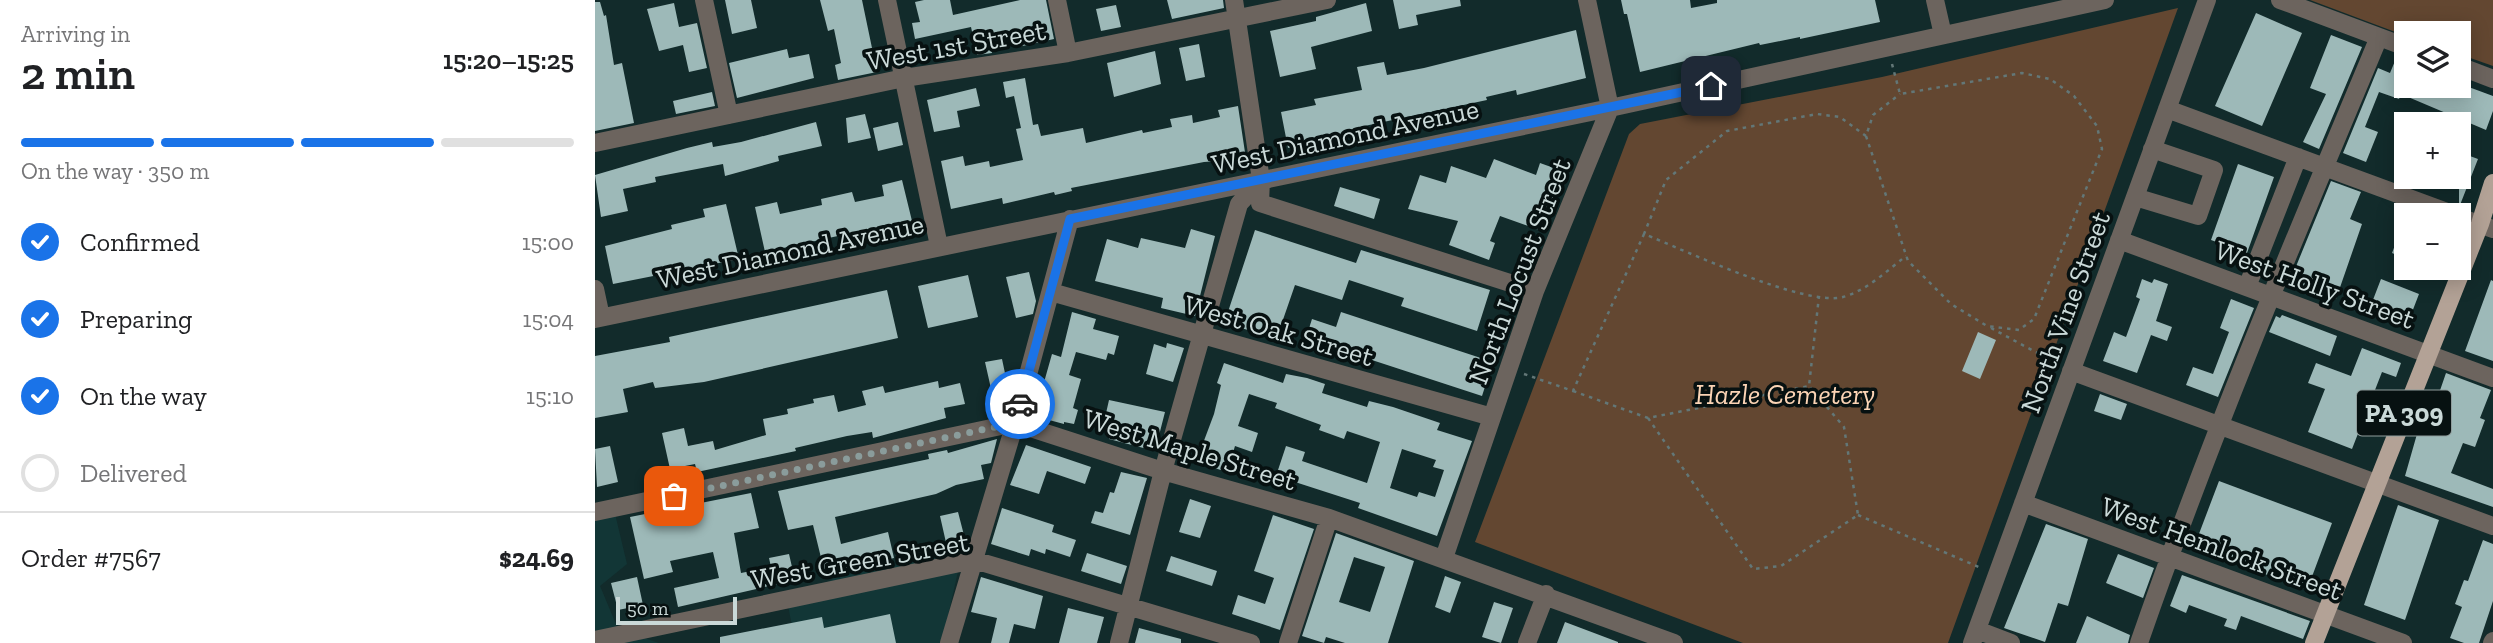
<!DOCTYPE html>
<html lang="en">
<head>
<meta charset="utf-8">
<style>
	:root { --surface:#fff; --page:#f2f2f2; --text:#202124; --muted:#757577; --line:#e0e0e0; --accent:#1a73e8 }
	body { margin:0; font-family:"Zilla Slab",serif; background:var(--page); color:var(--text); height:100vh; display:flex; flex-direction:column; font-size:26px; white-space:nowrap }
	* { box-sizing:border-box; margin:0 }
	p { font-size:23px; color:var(--muted) }
	.icon { flex:none; width:38px; height:38px; fill:none; stroke:currentColor; stroke-width:2; stroke-linecap:round; stroke-linejoin:round }
	.map { position:relative; flex:1; overflow:hidden }
	.side { display:flex; flex-direction:column; background:var(--surface); width:595px }
	.side>* { flex:none }
	.controls { position:absolute; left:1799px; top:21px; display:grid; gap:14px }
	.controls a { display:grid; place-items:center; width:77px; height:77px; border-radius:0px; background:var(--surface); box-shadow:0 4px 18px #0003; font-size:35px }
	.scale { position:absolute; left:21px; bottom:18px; width:121px; box-sizing:border-box; padding-left:7px; border:4px solid #cad9d8; border-top:0; font-size:19px; line-height:24px; white-space:nowrap; color:#cad9d8; -webkit-text-stroke:5px #071111; paint-order:stroke }
	.pin { position:absolute; display:grid; place-items:center; width:60px; height:60px; color:#fff; margin:-30px; border-radius:14px; box-shadow:0 4px 10px #0006 }
	.courier { position:absolute; display:grid; place-items:center; width:70px; height:70px; margin:-35px; border:5px solid #1a73e8; border-radius:50%; background:#fff; color:#222; box-shadow:0 2px 9px #0007 }
	.head em { font-style:normal; font-weight:600 }
	.head div { display:flex; flex-direction:column-reverse }
	.head { display:flex; align-items:center; justify-content:space-between; height:119px; padding:0 21px }
	h1 { font-size:46px; font-weight:600; line-height:52px }
	.bar { display:grid; grid-template-columns:repeat(4,1fr); gap:10px 7px; align-content:center; height:84px; padding:0 21px }
	.bar i { height:9px; border-radius:5px; background:var(--line) }
	.bar .current { background:var(--accent) }
	.bar p { grid-column:span 4 }
	.line { display:flex; align-items:center; gap:18px; padding:0 21px; border-top:2px solid var(--line) }
	.line div { flex:1 }
	ol { padding:0 21px; list-style:none }
	li { display:flex; align-items:center; gap:21px; height:77px }
	li p { margin-inline-start:auto }
	li .icon { padding:7px; border-radius:50%; background:var(--accent); color:#fff; stroke-width:4 }
	li:last-child { color:var(--muted) }
	li i { width:38px; height:38px; border:4px solid var(--line); border-radius:50% }
	main { display:flex; flex:1; min-height:0 }
	.map>svg:first-child { display:block }
</style>
</head>
<body>
<main>
<section class="side">
<div class="head"><div><h1>2 min</h1><p>Arriving in</p></div><em>15:20–15:25</em></div>
<div class="bar"><i class="current"></i><i class="current"></i><i class="current"></i><i></i><p>On the way · 350 m</p></div>
<ol>
<li><svg class="icon" aria-label="check" viewBox="0 0 24 24"><path d="M5 12l5 5 9-10"/></svg>Confirmed<p>15:00</p></li>
<li><svg class="icon" aria-label="check" viewBox="0 0 24 24"><path d="M5 12l5 5 9-10"/></svg>Preparing<p>15:04</p></li>
<li><svg class="icon" aria-label="check" viewBox="0 0 24 24"><path d="M5 12l5 5 9-10"/></svg>On the way<p>15:10</p></li>
<li><i></i>Delivered</li>
</ol>
<div class="line" style="height:91px"><div>Order #7567</div><b>$24.69</b></div>
</section>
<div class="map">
<svg width="1898" height="643" viewBox="0 0 1898 643">
	<rect width="100%" height="100%" fill="#122b2b"/>
	<path fill="#123636" d="M17 501 32 564 5 586 23 629 64 643H0V504Z
		M367 553 347 643H200L193 605 241 577Z"/>
	<path fill="#634731" d="M1715 0H1898V66L1864 54V33L1811 36Z
		M1583 8 1353 643H1148L880 542 1034 134 1045 124 1287 77Z"/>
	<path fill="#9db9b8" fill-rule="evenodd" d="M130 0H156L162 28 137 34Z
		M225 0H267L282 72 243 80 240 65 246 63 239 29 233 31Z
		M329 0H355L358 15 425 0H451L459 39 423 47 420 36 395 41 397 53 382 55 376 27 320 39 317 23 325 22 320 2Z
		M572 0H628L629 8 577 19Z
		M798 0H865L866 6 821 15 823 25 804 29Z
		M1026 0H1095L1096 8 1122 3V0H1280L1285 22 1205 39V37L1165 45 1164 43 1045 72 1032 14H1029Z
		M0 2H5L9 16 11 15 19 65 27 63 39 123 0 131Z
		M79 3 84 27 102 23 112 68 94 72 88 45 64 51 52 9Z
		M771 3 777 31 716 47 721 69 685 77 675 31 721 21V17Z
		M521 5 526 27 506 31 501 9Z
		M1661 13 1707 33 1667 126 1620 106Z
		M981 30 991 78 922 95 921 90 891 97 892 100 760 128V132L693 148 686 112 721 105 719 99 767 90 762 67 789 62 792 75 829 68Z
		M1736 35 1767 47 1724 149 1708 142 1731 94 1715 88Z
		M604 44 610 77 591 81 584 48Z
		M192 49 194 58 214 54 219 78 142 98 134 63Z
		M560 51 566 84 519 97 512 63Z
		M1800 61 1811 66V86H1871L1898 96V111L1891 130 1806 94 1804 99 1784 92 1770 127 1783 132 1771 162 1748 153 1783 68 1795 73Z
		M430 78 438 125 443 124 446 136 488 128 491 143 547 130 548 133 577 127 575 119 597 115 598 123 625 117 623 110 643 106 651 159 609 162 476 188 477 191 460 195 459 192 408 204 407 198 356 209 346 161 368 156 370 166 394 161 395 167 428 160 421 129 426 128 419 96 411 98 408 82Z
		M381 88 385 106 362 111 365 127 339 132 332 100Z
		M117 92 120 106 81 114 78 101Z
		M270 114 276 138 253 143 251 118Z
		M221 122 227 146 183 156 184 161 130 176 128 164 60 177 61 182 28 189 33 211 6 217 0 175 92 148 117 142 118 147 146 142Z
		M303 122 308 145 283 151 278 128Z
		M1864 152 1883 159 1865 205 1864 204Z
		M899 159 941 175 945 163 970 172 947 231 905 216 895 241 900 243 894 260 854 245 863 221 813 209 825 175 851 183 856 166 891 178Z
		M1643 164 1679 177 1652 253 1616 240Z
		M307 180 317 221 271 234 270 230 170 252 160 207 182 202 185 214 227 205 226 199 257 192 260 202 289 196 287 185Z
		M1736 181 1766 192 1755 219 1767 224 1741 299 1712 288 1710 293 1693 286Z
		M745 187 785 199 779 219 739 206Z
		M131 204 144 259 18 284 10 246 77 229 76 225 110 217 108 209Z
		M1810 219H1811V259L1797 253Z
		M596 229 620 236 600 316 566 308 568 298 500 281 512 239 543 248 546 238 590 248Z
		M660 230 761 263 766 250 895 290 882 331 806 306 809 298 754 280 747 300 700 285 682 337 629 324Z
		M434 272 441 301 438 314 421 318 411 277Z
		M373 275 383 317 333 328 323 286Z
		M1547 279 1557 283 1559 279 1573 284 1561 321 1577 327 1572 341 1556 335 1542 373 1508 361 1519 332 1531 337 1545 299 1541 297Z
		M1786 279 1824 294 1814 320 1776 305Z
		M1896 280 1898 281V361L1870 351Z
		M292 290 303 338 109 382 60 388 58 382 28 389 33 412 0 418V356L75 342 74 337Z
		M1636 299 1659 308 1623 397 1591 385 1598 367 1618 374 1634 332 1625 328Z
		M477 312 501 319 498 329 524 336 519 355 513 353 511 360 481 352 474 375 486 379 478 408 483 410 479 424 469 422V424L454 420 456 411 442 407 457 354 466 357Z
		M746 312 898 362 887 396 731 345 729 350 709 344 717 319 741 327Z
		M1687 315 1742 336 1735 356 1674 332 1681 316 1685 318Z
		M1383 332 1401 340 1385 379 1367 371Z
		M572 343 589 348 578 382 551 374 559 344 571 348Z
		M1767 348 1806 363 1801 377 1787 372 1757 449 1713 432 1730 389 1713 383 1721 363 1756 376Z
		M407 359 415 397 399 402 390 362Z
		M629 363 688 383 691 374 712 378 730 384 727 393 772 407 774 401 798 407 845 423 842 430 877 441 842 536 763 508 765 503 700 482 699 485 680 479 691 446 710 452 707 461 772 483 785 442 752 431 749 439 724 430 726 425 680 408 682 403 654 394 643 426 663 433 657 452 640 446 632 472 601 462 619 414 626 385 622 383ZM807 449 841 460 838 467 849 470 840 497 824 492 822 497 795 488Z
		M1851 373 1896 390 1885 418 1890 420 1880 447 1868 443 1856 473 1898 489V507L1810 476 1822 434 1837 400 1841 402Z
		M343 381 344 388 365 383 370 404 349 408 351 418 278 438 277 432 252 436 200 448 201 451 102 472 100 464 75 469 67 433 89 428 93 446 118 441 120 450 171 435 168 419 193 414 192 409 219 403 218 399 239 395 243 412 271 405 267 391 288 386 290 393Z
		M1505 394 1532 404 1526 420 1499 411Z
		M514 400 570 412 560 451 514 439 516 433 507 431Z
		M402 439 396 463 386 465 389 479 361 485 341 494 240 517 246 544 293 532 299 558 230 574 218 525 193 530 183 491 334 459 333 454 352 450 353 453Z
		M431 445 496 467 490 484 452 471 444 494 415 485Z
		M15 446 23 482 2 487 0 449Z
		M526 472 552 478 535 535 496 523 500 511 508 513 515 492 519 493Z
		M1624 481 1737 523 1712 590 1599 547Z
		M156 493 164 528 139 533 146 573 176 567 174 558 194 554 200 580 83 607 79 588 124 578 118 552 75 561 78 572 49 579 35 517Z
		M595 499 616 506 605 538 584 532Z
		M1803 505 1844 520 1810 620 1769 605Z
		M407 508 459 525 457 532 481 540 475 557 451 549 450 554 436 549 434 556 396 544Z
		M363 512 371 543 352 547 345 516Z
		M678 515 719 529 685 630 637 614 643 595 670 604 679 578 659 571Z
		M1451 524 1493 539 1473 606 1463 603 1450 642 1409 628Z
		M741 533 819 561 793 643H750L731 637 729 643 707 636ZM759 557 790 567 775 612 744 602Z
		M1888 540 1898 544V601L1884 643H1869L1855 638 1867 607 1860 604 1869 580 1873 581Z
		M492 553 532 566 526 584 486 571Z
		M1523 554 1559 568 1548 598 1511 583Z
		M576 556 622 571 617 586 571 571Z
		M1587 575 1715 621 1708 639 1646 616 1641 630 1629 626 1632 619 1594 605 1591 613 1575 606Z
		M850 576 866 582 855 613 840 607Z
		M42 577 48 605 23 610 16 583Z
		M386 577 448 596 440 629 419 624 414 643H396L402 618 376 612Z
		M899 602 918 608 906 643 887 637Z
		M473 608 509 617 502 643H464Z
		M295 614 301 643H125V637L227 617 229 628Z
		M1492 616 1535 635 1533 643H1481Z
		M970 622 1023 642V643H962Z
		M544 628 586 639V643H540Z"/>
	<g fill="none" stroke-linecap="round" stroke-linejoin="round">
		<path stroke="#637777" stroke-width="2.5" stroke-dasharray="3.5 5" stroke-linecap="butt" d="M1297 64 1305 94 1427 73 1455 79 1479 96 1502 126 1507 149 1439 319 1424 330 1392 326 1356 304 1313 261 1271 136 1278 115 1305 94
			M1271 136 1245 117 1222 114 1132 131 1071 180 1049 234C1089 250 1210 307 1248 297 1271 291 1293 270 1311 256
			M1396 328 1461 363
			M929 374 978 391 1049 234
			M978 391 1053 418 1214 386 1224 296
			M1053 418 1158 569 1186 566 1263 515 1249 427 1214 386
			M1263 515 1386 568"/>
		<path stroke="#6c645e" stroke-width="18" d="M109 0 134 115
			M292 0 344 246
			M462 0 473 53
			M639 0 666 180 665 203 940 291
			M1340 0 1348 35
			M1685 0 1811 47
			M1864 66 1898 79
			M1572 109 1860 215
			M0 143 309 78 473 53 732 0
			M1540 197 1603 216 1619 170 1557 149
			M1864 217 1898 229
			M1524 240 1898 378
			M1652 287 1703 157
			M0 289 6 317
			M456 292 897 417
			M0 319 1015 108 1510 0
			M1476 371 1898 526
			M1428 503 1808 643
			M0 512 420 423 568 471 734 518 1079 643
			M849 558 940 291 1015 108 992 0
			M1382 630 1416 643
			M0 640 379 560 656 643
			M354 643 420 423 475 219
			M524 643 568 471 644 204 666 180
			M693 643 734 518
			M932 643 951 594
			M1377 643 1612 0
			M1544 643C1615 438 1700 237 1784 37
			M1897 643 1898 641"/>
		<path stroke="#b3a296" stroke-width="18" d="M1719 643 1885 224 1898 183"/>
	</g>
	<g fill="none" stroke-linecap="round" stroke-linejoin="round">
		<path stroke="#8a9c9b" stroke-width="7" stroke-dasharray="0 12.6" d="M79 496 419 423 425 404"/>
		<path stroke="#1a73e8" stroke-width="9" d="M425 404 475 219 1116 86"/>
	</g>
	<g text-anchor="middle" stroke-width="7" stroke-linejoin="round" paint-order="stroke">
		<rect fill="#071111" stroke="#909d9c" stroke-width="2" x="1762" y="390.5" width="94" height="45" rx="5"/>
		<g font-size="26" font-weight="bold" fill="#cad9d8">
			<text x="1809" y="422">PA 309</text>
		</g>
		<g font-size="28" fill="#cad9d8" stroke="#071111">
			<text transform="translate(361 45) rotate(-10)" y="10">West 1st Street</text>
			<text transform="translate(750 136) rotate(-12)" y="10">West Diamond Avenue</text>
			<text transform="translate(195 251) rotate(-12)" y="10">West Diamond Avenue</text>
			<text transform="translate(924 271) rotate(-69)" y="10">North Locust Street</text>
			<text transform="translate(1720 284) rotate(20)" y="10">West Holly Street</text>
			<text transform="translate(1470 312) rotate(-70)" y="10">North Vine Street</text>
			<text transform="translate(684 330) rotate(16)" y="10">West Oak Street</text>
			<text transform="translate(595 449) rotate(17)" y="10">West Maple Street</text>
			<text transform="translate(1627 548) rotate(20)" y="10">West Hemlock Street</text>
			<text transform="translate(265 560) rotate(-10)" y="10">West Green Street</text>
		</g>
		<g font-size="28" font-style="italic" fill="#fbd4b5" stroke="#071111">
			<text x="1190" y="404">Hazle Cemetery</text>
		</g>
	</g>
</svg>
<div class="controls">
<a><svg class="icon" aria-label="layers" viewBox="0 0 24 24"><path d="M12 4l9 5-9 5-9-5zM3 14l9 5 9-5"/></svg></a>
<a>+</a>
<a>−</a>
</div>
<div class="scale">50 m</div>
<div class="pin" style="left:79px;top:496px;background:#ea580c"><svg class="icon" aria-label="bag" viewBox="0 0 24 24"><path d="M5 8h14l-1 12H6zM9 8a3 3 0 0 1 6 0"/></svg></div>
<div class="pin" style="left:1116px;top:86px;background:#1f2937"><svg class="icon" aria-label="home" viewBox="0 0 24 24"><path d="M3 11l9-7 9 7M6 9v11h12V9"/></svg></div>
<div class="courier" style="left:425px;top:404px"><svg class="icon" aria-label="car" viewBox="0 0 24 24"><path d="M5 17H2v-5l4-1 3-4h7l3 4 3 1v5h-3M9 17h6M6 11h13"/><circle cx="7" cy="17" r="2"/><circle cx="17" cy="17" r="2"/></svg></div>
</div>
</main>
</body>
</html>
